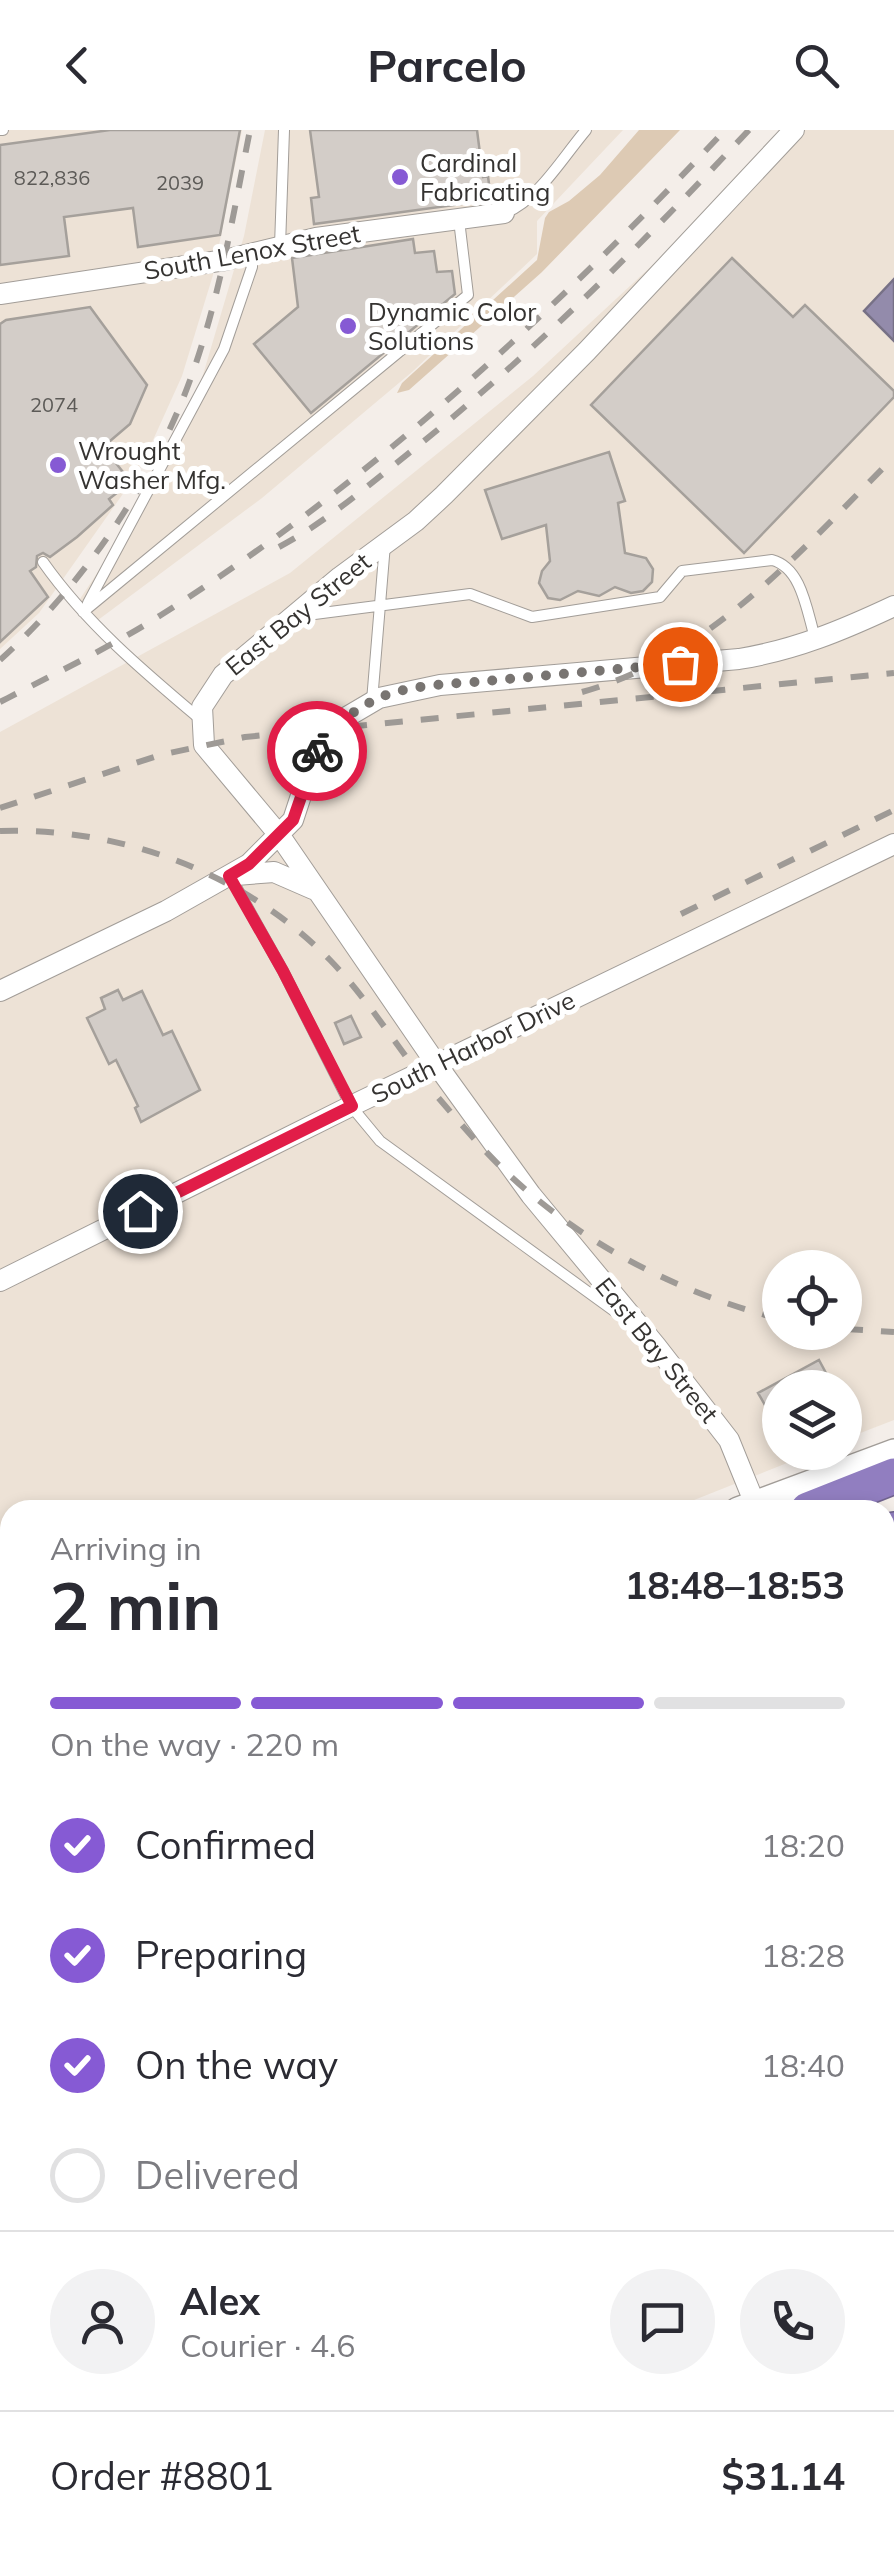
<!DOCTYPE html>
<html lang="en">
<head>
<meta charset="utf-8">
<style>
	:root { --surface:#fff; --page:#f2f2f3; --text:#2b2b33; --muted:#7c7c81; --line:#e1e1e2; --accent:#865ad4 }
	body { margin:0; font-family:Mulish,sans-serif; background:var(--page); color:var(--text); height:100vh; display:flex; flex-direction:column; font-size:38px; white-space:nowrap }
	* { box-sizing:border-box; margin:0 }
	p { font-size:32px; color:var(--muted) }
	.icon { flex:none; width:55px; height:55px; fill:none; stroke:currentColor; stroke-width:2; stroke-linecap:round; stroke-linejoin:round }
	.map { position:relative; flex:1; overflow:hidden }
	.sheet { position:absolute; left:0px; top:1370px; width:895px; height:1062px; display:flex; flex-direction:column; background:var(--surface); border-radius:30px 30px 0 0; box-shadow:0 5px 15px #0003 }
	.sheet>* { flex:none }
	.fabs { position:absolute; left:762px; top:1120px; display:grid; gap:20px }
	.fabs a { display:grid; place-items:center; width:100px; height:100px; border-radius:50%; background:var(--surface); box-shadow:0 5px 15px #0003; font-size:50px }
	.pin { position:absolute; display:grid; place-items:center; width:85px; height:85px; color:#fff; margin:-42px; border:5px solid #fff; border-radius:50%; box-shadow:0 2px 10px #0007 }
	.courier { position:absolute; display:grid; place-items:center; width:100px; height:100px; margin:-50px; border:8px solid #e11d48; border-radius:50%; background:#fff; color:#222; box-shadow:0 2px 12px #0007 }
	.overview em { font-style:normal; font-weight:700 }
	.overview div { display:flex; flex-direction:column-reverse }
	.overview { display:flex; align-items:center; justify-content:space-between; height:170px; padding:0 50px }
	h1 { font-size:65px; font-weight:700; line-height:75px }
	.bar { display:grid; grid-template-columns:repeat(4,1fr); gap:15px 10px; align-content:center; height:120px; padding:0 50px }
	.bar i { height:12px; border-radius:8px; background:var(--line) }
	.bar .current { background:var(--accent) }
	.bar p { grid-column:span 4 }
	.line { display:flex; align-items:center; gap:25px; padding:0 50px; border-top:2px solid var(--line) }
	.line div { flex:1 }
	.round { display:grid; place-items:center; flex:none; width:105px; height:105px; border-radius:52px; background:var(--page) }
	ol { padding:0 50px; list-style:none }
	li { display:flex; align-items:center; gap:30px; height:110px }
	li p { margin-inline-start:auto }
	li .icon { padding:10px; border-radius:50%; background:var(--accent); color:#fff; stroke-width:4 }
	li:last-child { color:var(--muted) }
	li i { width:55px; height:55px; border:5px solid var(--line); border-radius:50% }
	header { display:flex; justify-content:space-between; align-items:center; height:130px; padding:0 50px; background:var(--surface); font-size:45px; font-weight:700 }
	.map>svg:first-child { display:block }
</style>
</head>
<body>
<header><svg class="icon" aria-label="back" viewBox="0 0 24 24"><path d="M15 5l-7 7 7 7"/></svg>Parcelo<svg class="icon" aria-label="search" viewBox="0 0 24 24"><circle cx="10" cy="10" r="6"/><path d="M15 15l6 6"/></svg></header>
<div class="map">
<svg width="894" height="2432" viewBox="0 0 894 2432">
	<rect width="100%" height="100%" fill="#f4eee9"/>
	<path fill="#ede2d6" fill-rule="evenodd" d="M0 0H242L213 145 182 246 139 341 39 483 0 519Z
		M265 0H623L537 91V124L412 242 262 368 94 493 76 475 151 362 200 255 244 106Z
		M798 0H894V149L864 181 894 211V1290L845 1309V1258H780V1322L812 1323 669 1380H10V1798L0 1803V602L290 443 533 246ZM780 1138H845V1202H780Z"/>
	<path fill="#ddcab4" d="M639 0H680L542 142 409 260 397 263 402 253 537 130 545 88 549 82 569 71 600 45Z
		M10 1930V2422L658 2423 641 2432H0V1935Z
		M885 2154 894 2173V2432H843L823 2423 885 2422Z
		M752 2423H811L792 2425 778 2432H734Z"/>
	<path fill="#938bab" stroke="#777186" stroke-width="2.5" d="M894 149V211L864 181Z
		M894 1500V2130L885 2111V1505Z
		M811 2422 823 2423 843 2432H778L792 2425Z
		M658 2423V2422L752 2423 734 2432H641Z"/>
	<path fill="#d3cdc8" stroke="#a5a09b" stroke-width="2.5" d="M110 0H240L220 105 138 117 133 78 64 87 69 126 0 135V15Z
		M310 0H477L483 47 488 46 491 70 314 94 311 68 319 67Z
		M413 109 415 123 434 121 437 142 452 141 455 164 311 283 254 214 298 177 292 128Z
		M732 128 793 187 805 175 894 261V267L744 423 591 275Z
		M90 177 147 255 130 294 103 317 131 352 109 369 113 375 77 407 50 427 43 423 37 426 36 437 30 441 48 467 0 512V194L6 190Z
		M609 322 625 371 618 373 625 423 646 428 653 439 652 452 643 461 631 463 615 457 599 466 578 461 560 470 548 468 539 453 542 441 550 431 546 395 502 409 485 360Z
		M118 860 123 870 142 861 163 905 172 901 200 960 141 992 135 978 138 976 116 930 109 934 87 888 105 879 101 868Z
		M351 886 361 907 344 914 335 893Z
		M819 1230 834 1258H780V1301L758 1263Z"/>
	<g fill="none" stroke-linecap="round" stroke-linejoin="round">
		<g stroke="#a29d98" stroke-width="12">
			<path id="service" d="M0 0H3
				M505 83C538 70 563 27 586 0
				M280 116 284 0
				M43 432C86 493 143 541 200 589
				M88 473 224 219 252 137V124
				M83 482 468 165 459 90
				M299 486 470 464 532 487 660 467 682 441 772 430C803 438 807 484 816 511
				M372 571 385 414
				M230 746 283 841 351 976 380 1011 621 1186
				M0 1871 10 1879
				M0 1920 10 1911"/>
		</g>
		<g stroke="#a29d98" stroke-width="22">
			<path id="minor" d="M0 164 225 130 316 108 504 83
				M236 745 274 742 313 759
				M0 861 166 781 249 734 293 690 314 626 323 610 345 588 379 568 440 555 739 529C795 520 843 500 894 476
				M0 1151 351 976 894 714
				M755 1374 729 1310 656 1216 531 1065 437 935 280 706 204 615 202 577 223 545 340 447 416 391 444 365 587 221 794 0"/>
		</g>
		<g stroke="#a29d98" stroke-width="28">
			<path id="tertiary" d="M738 1380 894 1322
				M0 1822 10 1817"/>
		</g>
		<g stroke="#71648e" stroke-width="38">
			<path id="motorway" d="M808 1380 894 1346
				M885 1404 894 1400
				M885 1452 894 1447
				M0 1582 10 1581
				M0 1645 10 1643
				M0 1686 10 1685
				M0 1729 10 1728"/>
		</g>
		<path stroke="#b4afab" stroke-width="4" stroke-dasharray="5 5" stroke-linecap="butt" d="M0 1985 10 1980
			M885 2281 894 2303"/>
		<use href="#service" stroke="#fff" stroke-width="10"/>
		<use href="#minor" stroke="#fff" stroke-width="20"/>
		<use href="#tertiary" stroke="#fff" stroke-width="25"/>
		<use href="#motorway" stroke="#917ec0" stroke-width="35"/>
		<path stroke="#9e9a96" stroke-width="6" stroke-dasharray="18 18" stroke-linecap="butt" d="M279 417C328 391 371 353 414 319 535 222 643 113 749 0
			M0 530C85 453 157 347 194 239 221 161 234 80 250 0
			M582 562C712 526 802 419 894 327
			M0 572C54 544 109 518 161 485 369 354 558 179 725 0
			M0 678 160 625 245 607 894 543
			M0 701C121 697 245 743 330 830 364 865 390 906 419 944 438 968 458 991 478 1013 557 1101 666 1160 780 1189
			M681 784 894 680
			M845 1199 894 1202"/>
	</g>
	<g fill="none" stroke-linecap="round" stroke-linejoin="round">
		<path stroke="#787471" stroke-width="10" stroke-dasharray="0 18" d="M317 621C330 597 356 578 381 567 413 554 453 554 487 551 551 545 615 539 680 534"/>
		<path stroke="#e11d48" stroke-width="12" d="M140 1081 352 976 283 841 229 746 249 734 293 690 317 621"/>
	</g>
	<g fill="#865ad4" stroke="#fff" stroke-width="4">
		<circle cx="400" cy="47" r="10"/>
		<circle cx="348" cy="196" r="10"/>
		<circle cx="58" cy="335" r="10"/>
	</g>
	<g text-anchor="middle" stroke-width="10" stroke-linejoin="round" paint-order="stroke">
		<g font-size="20" fill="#5c5a57">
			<text x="52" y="55">822,836</text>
			<text x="180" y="60">2039</text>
			<text x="54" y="282">2074</text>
		</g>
		<g font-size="25" fill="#353331" stroke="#fff" text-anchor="start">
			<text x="420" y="42">Cardinal<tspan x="420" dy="29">Fabricating</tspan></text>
			<text x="368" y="191">Dynamic Color<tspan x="368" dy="29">Solutions</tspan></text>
			<text x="78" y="330">Wrought<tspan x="78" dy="29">Washer Mfg.</tspan></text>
		</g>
		<g font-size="25" fill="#353331" stroke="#fff">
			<text transform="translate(252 122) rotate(-10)" y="9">South Lenox Street</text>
			<text transform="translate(298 484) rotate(-39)" y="9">East Bay Street</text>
			<text transform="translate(473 917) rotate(-26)" y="9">South Harbor Drive</text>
			<text transform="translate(657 1220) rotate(51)" y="9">East Bay Street</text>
		</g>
	</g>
</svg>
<div class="fabs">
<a><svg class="icon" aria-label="locate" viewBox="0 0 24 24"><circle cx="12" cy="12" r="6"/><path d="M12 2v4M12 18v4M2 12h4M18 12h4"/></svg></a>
<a><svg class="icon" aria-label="layers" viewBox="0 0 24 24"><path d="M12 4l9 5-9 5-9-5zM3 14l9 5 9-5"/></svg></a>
</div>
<div class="pin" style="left:680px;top:534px;background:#ea580c"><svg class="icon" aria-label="bag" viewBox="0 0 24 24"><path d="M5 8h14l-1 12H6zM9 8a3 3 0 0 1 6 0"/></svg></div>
<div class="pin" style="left:140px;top:1081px;background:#1f2937"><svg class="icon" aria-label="home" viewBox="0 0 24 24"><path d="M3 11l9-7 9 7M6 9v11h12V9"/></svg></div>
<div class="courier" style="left:317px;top:621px"><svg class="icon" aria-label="bike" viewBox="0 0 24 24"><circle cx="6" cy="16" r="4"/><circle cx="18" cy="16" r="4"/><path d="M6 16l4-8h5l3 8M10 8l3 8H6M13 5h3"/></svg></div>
<section class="sheet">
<div class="overview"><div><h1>2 min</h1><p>Arriving in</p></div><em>18:48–18:53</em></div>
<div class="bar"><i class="current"></i><i class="current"></i><i class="current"></i><i></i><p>On the way · 220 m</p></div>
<ol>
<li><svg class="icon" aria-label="check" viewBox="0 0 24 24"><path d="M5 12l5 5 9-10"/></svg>Confirmed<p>18:20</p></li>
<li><svg class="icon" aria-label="check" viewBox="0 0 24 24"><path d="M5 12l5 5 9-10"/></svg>Preparing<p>18:28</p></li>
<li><svg class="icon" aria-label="check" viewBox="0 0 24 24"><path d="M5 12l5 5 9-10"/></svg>On the way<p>18:40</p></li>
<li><i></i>Delivered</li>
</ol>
<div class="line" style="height:180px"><a class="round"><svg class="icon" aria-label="person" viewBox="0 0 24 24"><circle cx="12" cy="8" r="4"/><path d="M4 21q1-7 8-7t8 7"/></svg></a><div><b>Alex</b><p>Courier · 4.6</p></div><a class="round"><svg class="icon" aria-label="chat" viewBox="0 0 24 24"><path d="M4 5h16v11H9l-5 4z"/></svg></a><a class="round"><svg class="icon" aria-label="phone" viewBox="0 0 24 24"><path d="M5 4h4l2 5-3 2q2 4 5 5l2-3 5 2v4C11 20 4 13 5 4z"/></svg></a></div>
<div class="line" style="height:130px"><div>Order #8801</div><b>$31.14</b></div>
</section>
</div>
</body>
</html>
